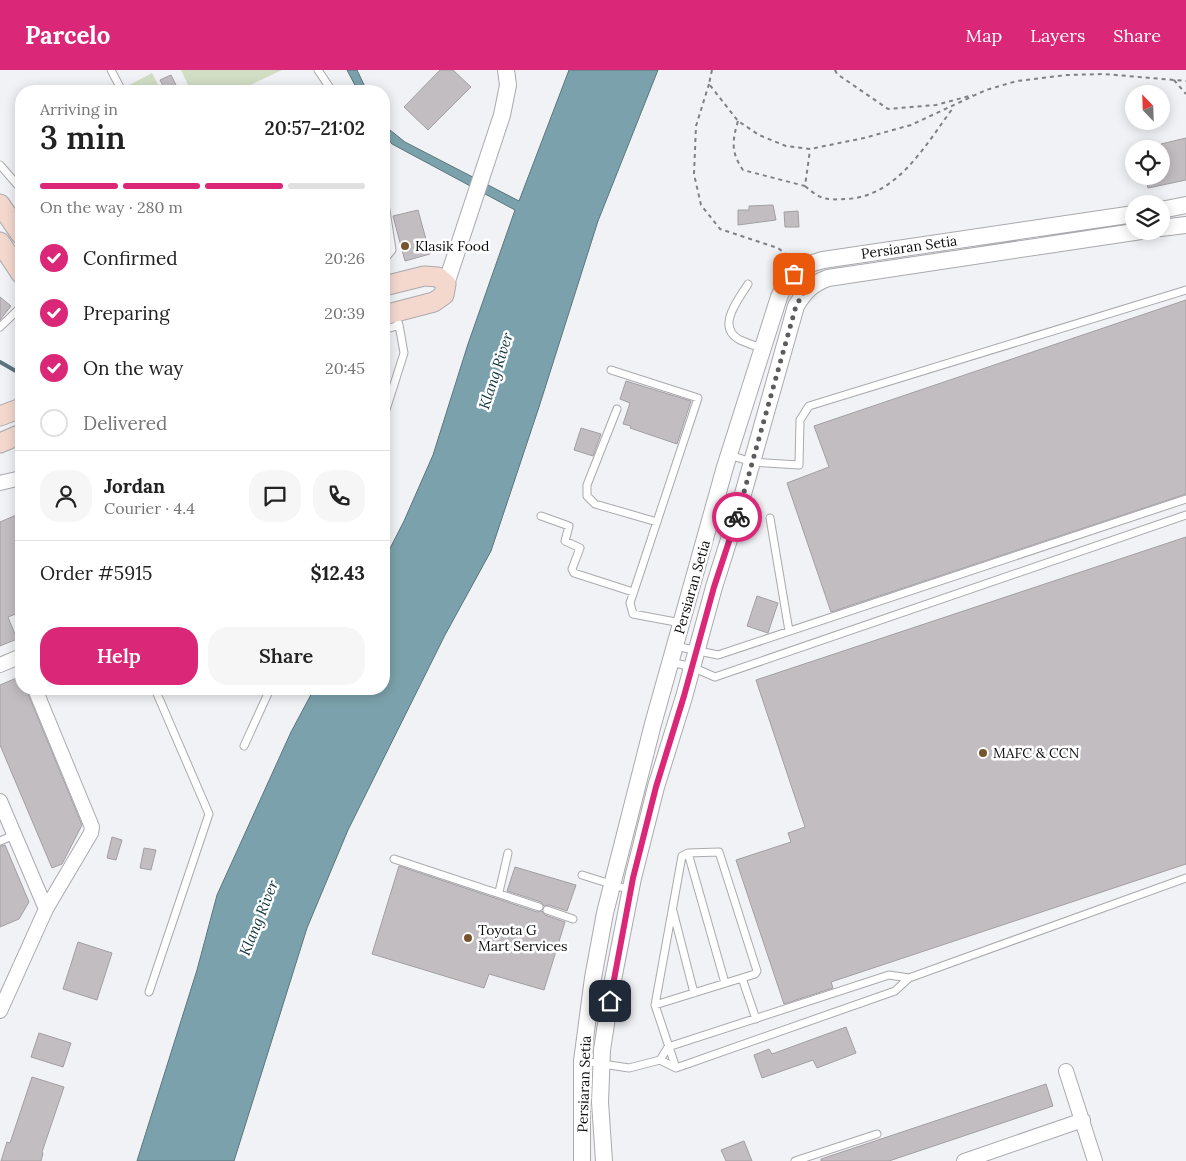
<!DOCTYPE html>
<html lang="en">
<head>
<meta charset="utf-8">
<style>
	:root { --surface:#fff; --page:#f6f6f6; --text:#222; --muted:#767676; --line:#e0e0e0; --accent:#db2777 }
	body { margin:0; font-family:Lora,serif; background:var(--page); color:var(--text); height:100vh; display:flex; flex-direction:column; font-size:19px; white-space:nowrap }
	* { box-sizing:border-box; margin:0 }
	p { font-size:16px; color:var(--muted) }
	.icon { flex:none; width:28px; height:28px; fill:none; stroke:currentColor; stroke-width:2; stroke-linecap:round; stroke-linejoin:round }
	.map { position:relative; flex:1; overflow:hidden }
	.side { position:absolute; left:15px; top:15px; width:375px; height:610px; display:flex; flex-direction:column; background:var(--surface); border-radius:20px; box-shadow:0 2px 12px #0003 }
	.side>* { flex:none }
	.needle { width:32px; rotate:337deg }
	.controls { position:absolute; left:1125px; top:15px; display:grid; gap:10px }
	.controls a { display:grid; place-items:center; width:45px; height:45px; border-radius:50%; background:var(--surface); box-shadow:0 2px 12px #0003; font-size:25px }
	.pin { position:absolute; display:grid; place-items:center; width:42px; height:42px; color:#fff; margin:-21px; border-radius:10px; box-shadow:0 2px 8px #0006 }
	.courier { position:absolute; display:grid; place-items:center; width:50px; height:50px; margin:-25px; border:4px solid #db2777; border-radius:50%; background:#fff; color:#222; box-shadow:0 1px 6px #0007 }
	.head em { font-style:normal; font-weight:600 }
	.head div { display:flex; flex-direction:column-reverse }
	.head { display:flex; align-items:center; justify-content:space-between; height:85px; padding:0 25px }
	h1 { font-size:32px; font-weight:600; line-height:38px }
	.bar { display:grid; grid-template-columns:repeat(4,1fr); gap:8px 5px; align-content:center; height:60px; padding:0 25px }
	.bar i { height:6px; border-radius:4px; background:var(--line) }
	.bar .active { background:var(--accent) }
	.bar p { grid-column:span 4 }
	.line { display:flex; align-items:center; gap:12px; padding:0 25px; border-top:1px solid var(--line) }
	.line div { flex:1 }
	.round { display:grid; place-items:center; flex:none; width:52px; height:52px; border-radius:20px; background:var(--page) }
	ol { padding:0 25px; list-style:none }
	li { display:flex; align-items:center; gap:15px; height:55px }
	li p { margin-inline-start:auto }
	li .icon { padding:5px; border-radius:50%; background:var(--accent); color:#fff; stroke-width:4 }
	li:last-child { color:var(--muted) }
	li i { width:28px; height:28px; border:2px solid var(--line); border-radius:50% }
	.button { display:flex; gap:10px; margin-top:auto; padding:10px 25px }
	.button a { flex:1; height:58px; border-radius:20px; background:var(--accent); color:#fff; font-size:20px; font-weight:600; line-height:58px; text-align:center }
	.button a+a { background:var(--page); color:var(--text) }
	header { display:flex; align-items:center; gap:30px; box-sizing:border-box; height:70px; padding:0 25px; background:var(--accent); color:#fff }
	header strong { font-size:24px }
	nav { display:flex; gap:28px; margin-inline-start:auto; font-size:18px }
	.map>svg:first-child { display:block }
</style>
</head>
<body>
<header>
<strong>Parcelo</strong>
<nav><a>Map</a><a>Layers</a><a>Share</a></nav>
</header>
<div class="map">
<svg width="1186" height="1091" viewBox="0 0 1186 1091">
	<rect width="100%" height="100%" fill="#f1f2f6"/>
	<path fill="#d1dec4" d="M181 0H282L238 21H191Z
		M152 3 161 20 128 21 126 17Z"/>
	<path fill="#7ba2ac" stroke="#5a757c" d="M347 0H357L367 21H358Z
		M569 0H658L598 151 539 337 491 481 445 565 348 760 307 858 234 1091H137L197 900 217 825 291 662 314 619H384V490L404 451 433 385 468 274 515 140 392 74 384 64V53L390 60 405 72 519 131Z"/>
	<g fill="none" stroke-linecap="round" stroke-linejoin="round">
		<path stroke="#5a757c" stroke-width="4" d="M0 292 21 304"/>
	</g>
	<path fill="#c2bdc1" stroke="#a29fa2" d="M440 0H453L471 17 428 60 404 37Z
		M171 5 176 15 165 20 160 10Z
		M1186 68V110L1148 118 1146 106H1161V74Z
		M773 135 776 150 738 155V140H749V136Z
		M418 140 430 184 405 191 393 146Z
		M798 141 799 157H785L784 142Z
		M0 227 11 236 0 250Z
		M1186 230V424L831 542 787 413 829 397 814 356Z
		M626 311 691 331 677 374 630 358 631 356 623 354 630 333 620 329Z
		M581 358 601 364 593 386 574 380Z
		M21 443V542L8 547 17 569 0 576V452Z
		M1186 467V794L831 912 833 918 784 934 736 790 791 772 788 763 805 757 756 610Z
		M757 526 778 533 768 563 747 556Z
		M21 606V619H26L82 755 62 794 52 798 0 675V615Z
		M112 767 122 770 116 790 107 788Z
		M5 775 29 832 19 849 0 857V776Z
		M144 778 156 780 151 800 140 798Z
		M399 796 537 842 542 841 545 845 565 852 544 920 489 904 484 918 372 884Z
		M515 797 576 815 567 841 549 835 544 836 541 832 507 821Z
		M78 872 112 883 97 930 63 919Z
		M846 957 856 983 817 998 813 990 762 1008 754 985 769 979 772 984Z
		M39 963 71 973 63 997 31 987Z
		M32 1007 64 1017 42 1082 43 1083 41 1091H1L7 1072 10 1073Z
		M1046 1014 1053 1036 889 1091H821V1089Z
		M744 1071 752 1091H726L721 1080Z"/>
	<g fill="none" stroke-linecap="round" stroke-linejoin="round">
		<g stroke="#aaaaae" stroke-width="9">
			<path id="service" d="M111 0 122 21
				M318 0 332 21
				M0 95 21 119
				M384 127 392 180 387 186H384
				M748 214C739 229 715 257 740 270 747 273 755 276 762 278
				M0 257 21 237
				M384 260 399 255 398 252
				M611 300 698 328 630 533 633 544 681 553
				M617 339 587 415V426L595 434 657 452
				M384 346 404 283 399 255
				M729 385 752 392 799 395 800 350 809 336 1186 220
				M541 446 569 456 565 471 580 478 572 499 574 503 633 522
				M770 448 789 561
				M675 576 718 585 1186 429
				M671 592 692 597 715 607 1186 445
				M244 676 270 619
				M0 771 14 765
				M688 783 725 913
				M394 789 539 837
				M582 805 630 820
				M499 822 508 783
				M547 840 573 849
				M673 841 694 923
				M149 922 209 744 155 619
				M655 935 742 908
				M660 990 668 977 889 905 909 908
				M583 991 629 998 660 990 676 998 895 921 909 908 1186 808
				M676 998 655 935 682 786 688 783 719 782 757 901 755 904 742 908 756 949
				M795 1091 877 1064"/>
		</g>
		<g stroke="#aaaaae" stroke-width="16">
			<path id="minor" d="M0 413 21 408
				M0 595 21 586
				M0 731 46 839
				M0 941 46 839 91 763 92 757 35 619
				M1066 1001 1095 1091
				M964 1091 1083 1050"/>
		</g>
		<g stroke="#aaaaae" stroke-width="18">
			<path id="tertiary" d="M1161 140 1186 135
				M1161 158 1186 155
				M446 214 502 45 508 15 506 0
				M582 1091V991L593 908 605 843 653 654 725 397 779 227 785 214 794 204 806 195 823 190 1134 144
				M604 1091 600 1032 602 980 612 915 633 808 656 717 684 627 714 517 739 438 796 236C805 221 812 214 828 208L1141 161"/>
		</g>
		<g stroke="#aaaaae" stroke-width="21">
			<path id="secondary" d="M0 134 21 165
				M0 172 21 204
				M384 216 424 206 438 207 446 214 444 225 434 232 384 245
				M0 346 21 338
				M0 373 21 364"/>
		</g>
		<path stroke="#7f8082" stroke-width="2" stroke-dasharray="4 4" stroke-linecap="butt" d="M712 0 709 14 738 51 759 65 786 76 810 79 864 68 911 55 986 20 1017 11 1067 5 1104 4 1186 11
			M835 0 837 4 888 39 936 35 973 25
			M1174 10 1186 24
			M709 14 696 56 694 104 701 135 720 159 778 178 791 188
			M738 51C732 71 731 83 743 100L805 116 810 80
			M805 116C821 130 826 130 847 129 898 126 926 74 953 38"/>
		<use href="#service" stroke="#fff" stroke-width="7"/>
		<use href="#minor" stroke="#fff" stroke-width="14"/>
		<use href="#tertiary" stroke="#fff" stroke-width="16"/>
		<use href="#secondary" stroke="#f4d8ce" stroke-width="19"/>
	</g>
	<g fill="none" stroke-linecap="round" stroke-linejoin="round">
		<path stroke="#5c5c5f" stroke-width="5" stroke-dasharray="0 9" d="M737 447 796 236 804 222 810 217 800 200 794 204"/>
		<path stroke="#db2777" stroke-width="6" d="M610 931 633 808 656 717 684 626 714 517 737 447"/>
	</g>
	<g fill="#78542e" stroke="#fff" stroke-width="2">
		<circle cx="405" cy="176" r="5"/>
		<circle cx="983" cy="683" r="5"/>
		<circle cx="468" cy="868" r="5"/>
	</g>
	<g text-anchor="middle" stroke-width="5" stroke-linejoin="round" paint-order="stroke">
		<g font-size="14" fill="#0c0c0d" stroke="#fff" text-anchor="start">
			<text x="415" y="181">Klasik Food</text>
			<text x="993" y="688">MAFC &amp; CCN</text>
			<text x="478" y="865">Toyota G<tspan x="478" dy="16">Mart Services</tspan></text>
		</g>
		<g font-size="14" fill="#0c0c0d" stroke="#fff">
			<text transform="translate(909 177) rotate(-8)" y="5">Persiaran Setia</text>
			<text transform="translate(692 517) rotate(-74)" y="5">Persiaran Setia</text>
			<text transform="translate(584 1014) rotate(-88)" y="5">Persiaran Setia</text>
		</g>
		<g font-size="15" font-style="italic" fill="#0b323b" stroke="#fff">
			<text transform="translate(496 301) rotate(-72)" y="5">Klang River</text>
			<text transform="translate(259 848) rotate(-68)" y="5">Klang River</text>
		</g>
	</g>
</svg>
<div class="controls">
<a><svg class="needle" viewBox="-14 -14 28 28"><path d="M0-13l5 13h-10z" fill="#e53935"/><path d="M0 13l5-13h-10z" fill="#767676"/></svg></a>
<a><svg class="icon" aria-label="locate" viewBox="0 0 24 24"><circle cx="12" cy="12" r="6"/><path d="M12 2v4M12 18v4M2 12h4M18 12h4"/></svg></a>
<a><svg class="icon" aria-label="layers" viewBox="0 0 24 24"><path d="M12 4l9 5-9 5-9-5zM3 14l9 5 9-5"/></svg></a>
</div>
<div class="pin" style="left:794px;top:204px;background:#ea580c"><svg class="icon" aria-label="bag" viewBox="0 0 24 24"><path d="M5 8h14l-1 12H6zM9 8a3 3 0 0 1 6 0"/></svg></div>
<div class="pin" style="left:610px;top:931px;background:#1f2937"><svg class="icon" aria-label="home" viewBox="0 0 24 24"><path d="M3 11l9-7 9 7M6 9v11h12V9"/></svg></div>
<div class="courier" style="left:737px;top:447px"><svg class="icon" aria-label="bike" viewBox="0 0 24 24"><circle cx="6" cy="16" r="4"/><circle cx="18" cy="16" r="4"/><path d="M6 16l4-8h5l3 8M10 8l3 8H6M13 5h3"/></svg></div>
<section class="side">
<div class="head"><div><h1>3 min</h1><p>Arriving in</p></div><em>20:57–21:02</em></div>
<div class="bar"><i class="active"></i><i class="active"></i><i class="active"></i><i></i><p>On the way · 280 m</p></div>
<ol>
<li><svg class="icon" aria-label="check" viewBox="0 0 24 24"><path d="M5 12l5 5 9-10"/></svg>Confirmed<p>20:26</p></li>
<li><svg class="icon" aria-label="check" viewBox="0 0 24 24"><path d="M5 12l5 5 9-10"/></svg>Preparing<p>20:39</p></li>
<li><svg class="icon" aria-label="check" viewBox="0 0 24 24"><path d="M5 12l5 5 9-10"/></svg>On the way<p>20:45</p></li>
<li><i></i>Delivered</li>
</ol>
<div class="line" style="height:90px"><a class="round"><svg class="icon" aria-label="person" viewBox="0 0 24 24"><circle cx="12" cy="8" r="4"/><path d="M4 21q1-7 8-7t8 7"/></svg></a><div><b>Jordan</b><p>Courier · 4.4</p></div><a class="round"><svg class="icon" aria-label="chat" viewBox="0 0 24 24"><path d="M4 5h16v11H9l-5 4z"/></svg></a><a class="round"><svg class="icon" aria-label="phone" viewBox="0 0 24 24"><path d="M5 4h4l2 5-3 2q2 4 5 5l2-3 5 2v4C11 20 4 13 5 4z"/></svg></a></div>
<div class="line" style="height:65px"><div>Order #5915</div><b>$12.43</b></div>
<div class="button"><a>Help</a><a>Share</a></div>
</section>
</div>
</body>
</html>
